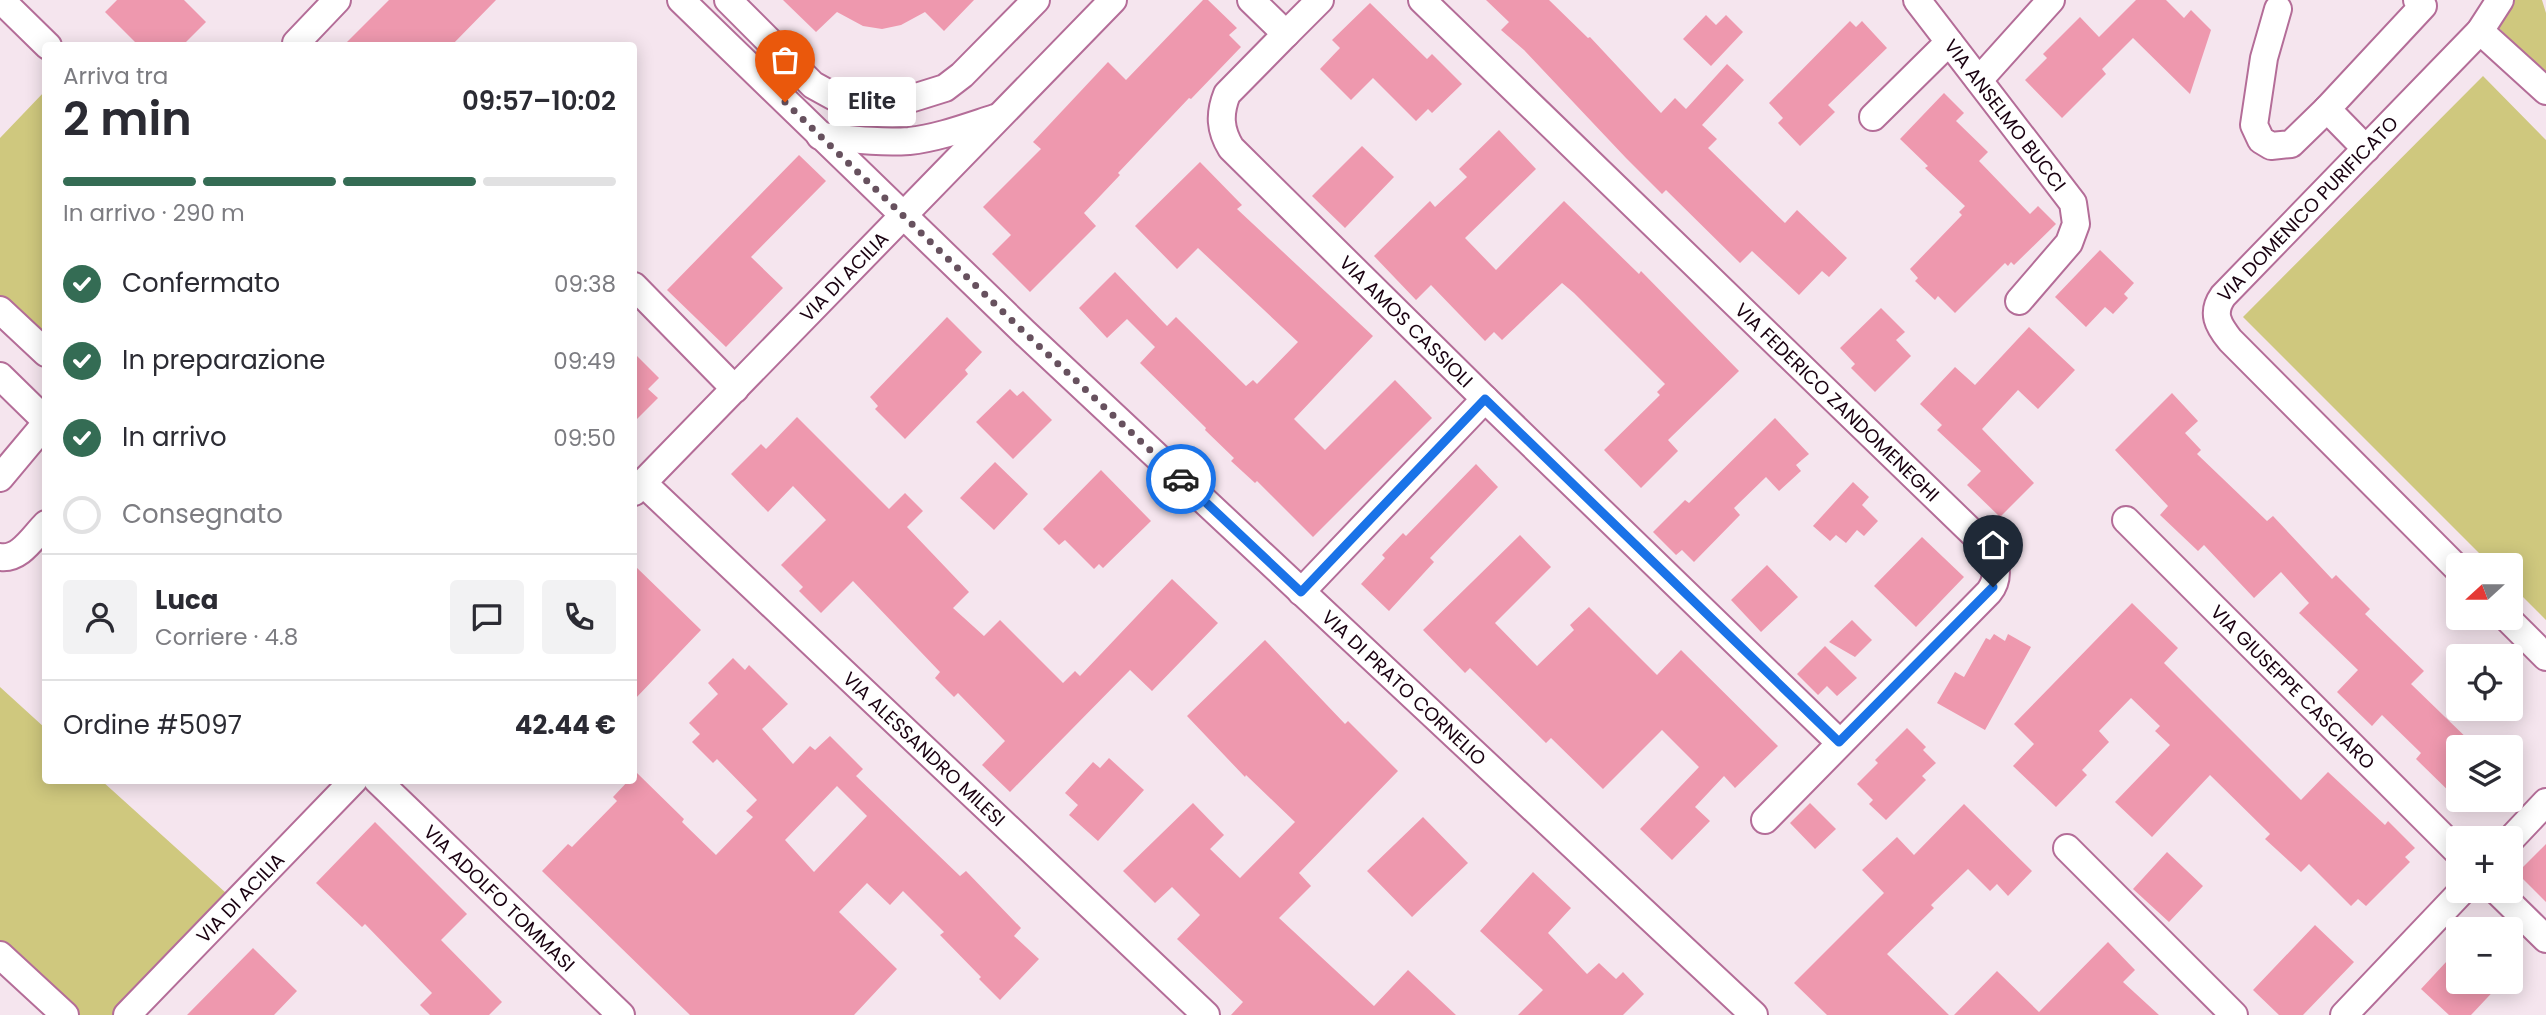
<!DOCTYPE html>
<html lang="it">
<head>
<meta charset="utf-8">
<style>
	:root { --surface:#fff; --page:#f2f2f3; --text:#2b2b33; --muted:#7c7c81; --line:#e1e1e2; --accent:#346c54 }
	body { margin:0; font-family:Poppins,sans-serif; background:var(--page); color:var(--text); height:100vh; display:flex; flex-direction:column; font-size:26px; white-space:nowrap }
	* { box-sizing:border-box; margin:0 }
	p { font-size:23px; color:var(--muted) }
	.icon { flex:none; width:38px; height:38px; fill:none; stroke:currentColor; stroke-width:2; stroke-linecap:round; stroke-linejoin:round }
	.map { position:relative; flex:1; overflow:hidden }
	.details { position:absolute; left:42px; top:42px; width:595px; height:742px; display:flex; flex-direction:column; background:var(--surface); border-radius:7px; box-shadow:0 4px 18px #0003 }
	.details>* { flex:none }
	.needle { width:46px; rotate:249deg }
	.tools { position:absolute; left:2446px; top:553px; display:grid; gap:14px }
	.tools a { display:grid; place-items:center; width:77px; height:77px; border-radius:7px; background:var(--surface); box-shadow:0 4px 18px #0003; font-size:35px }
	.pin { position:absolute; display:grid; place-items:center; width:60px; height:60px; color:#fff; margin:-72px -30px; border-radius:50% 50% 50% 0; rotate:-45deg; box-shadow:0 0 7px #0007 }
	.pin .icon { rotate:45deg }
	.courier { position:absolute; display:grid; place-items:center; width:70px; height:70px; margin:-35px; border:5px solid #1a73e8; border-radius:50%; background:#fff; color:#222; box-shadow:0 2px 9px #0007 }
	.bubble { position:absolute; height:49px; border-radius:7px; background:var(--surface); box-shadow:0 4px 18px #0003; font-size:23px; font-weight:600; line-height:49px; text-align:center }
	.headline em { font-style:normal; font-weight:600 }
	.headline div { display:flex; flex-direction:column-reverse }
	.headline { display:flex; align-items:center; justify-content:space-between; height:119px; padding:0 21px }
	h1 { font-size:46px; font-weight:600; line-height:52px }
	.bar { display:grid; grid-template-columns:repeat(4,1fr); gap:10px 7px; align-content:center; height:84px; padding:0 21px }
	.bar i { height:9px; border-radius:5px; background:var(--line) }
	.bar .selected { background:var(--accent) }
	.bar p { grid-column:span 4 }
	.line { display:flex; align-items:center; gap:18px; padding:0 21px; border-top:2px solid var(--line) }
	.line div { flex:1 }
	.round { display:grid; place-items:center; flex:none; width:74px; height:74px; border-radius:7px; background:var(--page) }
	ol { padding:0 21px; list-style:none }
	li { display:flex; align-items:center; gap:21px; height:77px }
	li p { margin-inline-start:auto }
	li .icon { padding:7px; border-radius:50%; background:var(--accent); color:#fff; stroke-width:4 }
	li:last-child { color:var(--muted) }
	li i { width:38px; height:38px; border:4px solid var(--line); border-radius:50% }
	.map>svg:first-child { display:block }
</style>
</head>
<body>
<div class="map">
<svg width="2546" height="1015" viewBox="0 0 2546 1015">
	<rect width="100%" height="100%" fill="#f5e5ee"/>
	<path fill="#cfc87e" d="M2512 0H2542L2546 13V75L2498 27Z
		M2483 76 2546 140V620L2511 585V565H2491L2243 317Z
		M45 91V353L0 310V138Z
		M0 687 45 728 46 780 102 781 236 902 133 1015H65L0 955Z"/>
	<path fill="#ee98ae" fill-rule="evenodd" d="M117 0H184L206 22 182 46H139L105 12Z
		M389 0H496L451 46H343Z
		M783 0H974L944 31 925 12 901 25 882 29 863 26 837 12 816 32Z
		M1203 0H1208L1237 28 1229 35 1241 47 1191 99 1189 98 1118 173 1120 175 1084 213 1096 226 1030 292 992 254 1011 235 983 207 1041 149 1033 142 1108 62 1126 80Z
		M1486 0H1549L1588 38 1590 37 1661 113 1675 98 1686 109 1727 64 1744 80 1702 125 1717 139 1708 148 1785 223 1797 210 1847 258 1829 277 1822 271 1799 295 1752 251 1740 263 1666 190 1662 194 1626 158 1524 50 1501 30 1509 22Z
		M2136 0H2166L2184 18 2191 10 2211 30 2190 94 2133 38 2102 69 2106 74 2062 118 2025 80 2047 58 2043 54 2080 17 2099 37Z
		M1370 3 1427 59 1432 54 1462 84 1432 113 1428 109 1416 121 1373 78 1351 100 1320 69 1340 48 1332 40Z
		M1706 15 1716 25 1726 15 1743 32 1711 66 1683 39Z
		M1850 21 1856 27 1862 21 1887 48 1828 105 1835 112 1800 146 1778 123 1783 118 1769 103Z
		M1944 93 1964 113 1956 121 1988 152 1979 161 2030 214 2038 206 2056 224 2014 265 2011 262 2008 266 2005 263 1955 313 1938 296 1935 300 1915 281 1918 278 1910 269 1962 215 1959 212 1965 206 1925 168 1928 166 1900 139Z
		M1499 130 1536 169 1465 238 1496 270 1564 201 1639 274 1641 271 1739 371 1668 440 1678 451 1641 488 1604 450 1660 395 1657 392 1665 384 1574 293 1562 283 1502 340 1494 332 1485 341 1431 285 1416 300 1374 256 1430 201 1435 207 1467 177 1459 169Z
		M1362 146 1394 177 1345 228 1312 196Z
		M799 155 826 181 751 257 783 288 726 347 667 290Z
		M1200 162 1242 205 1237 209 1373 336 1294 419 1325 450 1395 380 1432 418 1313 537 1257 481 1255 483 1231 461 1234 458 1205 430 1206 428 1140 363 1155 347 1127 319 1107 338 1079 308 1115 272 1167 326 1176 317 1246 386 1253 380 1257 384 1298 342 1198 248 1177 269 1135 226Z
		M2100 250 2134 283 2124 294 2128 298 2113 314 2105 307 2086 327 2055 297Z
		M1881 308 1905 332 1896 340 1911 356 1875 392 1851 368 1855 364 1840 348Z
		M947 317 982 352 965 370 968 374 905 439 875 409 878 406 870 397Z
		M2029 327 2075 370 2038 409 2018 390 1982 429 2034 483 2000 517 1967 485 1981 471 1937 430 1942 425 1920 404 1955 367 1975 385Z
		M634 353 659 378 648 389 658 398 634 422Z
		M1010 389 1017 396 1023 391 1052 420 1013 459 976 422Z
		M2172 393 2198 421 2185 433 2201 450 2197 454 2267 521 2273 516 2332 579 2336 575 2370 609 2365 614 2424 671 2411 684 2476 747H2459V801L2416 759 2421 753 2382 715 2372 726 2337 692 2358 670 2299 613 2309 603 2281 572 2254 598 2204 545 2198 551 2160 515 2168 506 2115 450Z
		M797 417 889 509 905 493 923 511 907 527 969 592 953 608 984 636 1000 620 1063 683 1075 671 1080 676 1172 579 1218 623 1152 691 1130 670 1010 792 982 765 1005 741 958 693 954 697 935 678 940 672 853 581 821 613 799 591 803 587 781 565 826 520 793 486 768 512 731 474 761 444 766 449Z
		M1775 418 1809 454 1796 465 1801 471 1779 491 1766 477 1734 508 1740 515 1694 562 1682 550 1676 555 1653 532 1685 500 1689 503Z
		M995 462 1028 494 994 530 960 498Z
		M1476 464 1498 487 1430 558 1434 562 1389 611 1361 584 1385 558 1382 555 1403 533 1406 536Z
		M1101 470 1151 521 1103 568 1099 564 1094 569 1065 540 1059 545 1043 529Z
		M1853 482 1869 497 1862 505 1878 521 1864 536 1857 530 1846 543 1836 535 1830 541 1813 526Z
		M1520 535 1551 567 1495 623 1537 666 1574 630 1570 625 1589 607 1657 675 1681 650 1778 746 1735 788 1724 776 1695 807 1710 821 1672 860 1640 829 1699 767 1662 730 1603 789 1551 738 1546 743 1470 668 1465 673 1423 630Z
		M1922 537 1964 577 1916 627 1874 586Z
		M634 565 701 630 634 700Z
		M1767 565 1798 597 1761 632 1731 600Z
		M2132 603 2178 648 2164 663 2301 800 2328 772 2385 825 2388 821 2415 848 2405 857 2410 862 2366 906 2358 899 2351 906 2309 864 2301 872 2265 839 2270 834 2210 775 2152 837 2115 802 2170 745 2155 731 2160 726 2131 698 2099 731 2109 742 2082 770 2087 775 2056 807 2013 766 2034 744 2014 724Z
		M1852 620 1872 640 1855 657 1829 642Z
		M1994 634 2005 641 2008 634 2031 647 1985 730 1937 703 1955 672 1964 677 1986 638 1990 640Z
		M1265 640 1345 724 1348 721 1398 771 1299 873 1311 886 1279 918 1374 1006 1408 970 1456 1015H1231L1243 1002 1177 939 1200 915 1172 887 1155 903 1123 871 1193 803 1224 835 1210 849 1240 878 1295 822 1246 775 1245 777 1187 716Z
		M1825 646 1857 678 1837 696 1827 686 1818 695 1797 674Z
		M733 658 745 670 749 665 788 704 762 729 793 764 810 746 815 750 830 736 863 769 856 776 960 876 966 871 1021 928 1014 936 1039 959 1000 1000 979 979 981 977 940 935 944 932 903 891 890 905 867 883 839 912 897 969 854 1015H690L542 871 568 844 572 847 617 801 613 797 629 780H634L637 773 684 819 682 822 716 855 753 817 746 811 757 800 717 759 713 763 692 742 700 734 689 723 718 694 708 683ZM837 786 867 816 814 872 785 840Z
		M1907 728 1926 747 1923 750 1936 763 1922 776 1926 780 1886 820 1869 804 1873 800 1857 784 1878 763 1875 760Z
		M1109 758 1144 790 1098 841 1069 815 1078 805 1065 793 1093 762 1100 768Z
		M1810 803 1836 829 1815 849 1790 823Z
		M1964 804 2032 871 2008 896 1997 884 1990 891 1968 869 1931 905 1934 908 1887 954 1949 1015H1827L1794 983 1884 893 1862 870 1897 837 1914 855Z
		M1423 817 1468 863 1412 917 1367 871Z
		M375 822 467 914 441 940 502 1002 489 1015H430L420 1005 432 993 365 924 362 927 316 883Z
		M2546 844V902L2517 873Z
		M2167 852 2203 886 2169 922 2133 889Z
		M1533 872 1571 908 1548 933 1587 974 1599 963 1616 979 1623 972 1644 994 1623 1015H1518L1543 990 1480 931Z
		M2315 925 2354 962 2303 1015H2279L2253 990Z
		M2108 942 2135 970 2123 982 2159 1015H1954L1997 971 2039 1012Z
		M253 948 297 991 274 1015H187Z
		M2459 948V982H2502L2471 1015H2449L2421 989Z"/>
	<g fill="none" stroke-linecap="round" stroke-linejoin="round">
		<g stroke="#b46d98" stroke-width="30">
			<g id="minor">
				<path d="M1 0 48 46"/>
				<path id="s1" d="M681 0 1024 332 1754 1015"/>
				<path d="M728 0 813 85 833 96 857 101 913 98 945 88 962 75 1036 0"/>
				<path id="s2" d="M1251 0 1286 34 1227 94C1219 114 1220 130 1231 148L1485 399 1839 742"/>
				<path id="s3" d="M1422 0 1984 544C1996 558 2001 577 1989 592L1765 820"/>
				<path id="s4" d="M1917 0 2073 203 2076 224 2069 243 2019 301"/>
				<path d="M2278 9 2264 58 2254 125 2261 140 2271 146 2291 144 2327 109"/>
				<path d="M2480 31 2546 91"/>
				<path d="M1286 34 1320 0"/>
				<path d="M296 43 337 0"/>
				<path d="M1979 80 2051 0"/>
				<path d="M1873 117 1949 42"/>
				<path d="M820 136C850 139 879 143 909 141 938 138 967 127 995 118"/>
				<path d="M2366 149 2327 109 2423 6 2417 0"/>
				<path d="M634 286 735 389"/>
				<path d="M0 310 46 353"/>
				<path d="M0 376 46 421"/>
				<path d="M0 478 46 423"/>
				<path id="s5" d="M643 483 1206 1015"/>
				<path id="s6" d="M634 492 1113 0"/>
				<path id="s7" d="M2126 520 2459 853"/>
				<path d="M0 557C20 560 33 537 46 524"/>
				<path id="s8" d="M2459 570 2230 340C2218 325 2211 313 2223 296L2480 31 2500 0"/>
				<path d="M1301 592 1485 399"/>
				<path d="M2507 618 2546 657"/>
				<path id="s9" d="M377 780 621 1015"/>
				<path d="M2511 839 2546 802"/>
				<path d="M2067 848 2234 1015"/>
				<path d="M2497 891 2546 939"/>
				<path d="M0 955 65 1015"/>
				<path id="s10" d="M127 1015 354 780"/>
				<path d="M2344 1015 2462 891"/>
			</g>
		</g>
		<use href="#minor" stroke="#fff" stroke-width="26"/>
	</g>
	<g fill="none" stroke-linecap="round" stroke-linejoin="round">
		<path stroke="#67515e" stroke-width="7" stroke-dasharray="0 12.6" d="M785 102 1024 332 1181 479"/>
		<path stroke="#1a73e8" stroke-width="9" d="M1181 479 1301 592 1485 399 1839 742 1993 587"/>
	</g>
	<g text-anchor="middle" stroke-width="5" stroke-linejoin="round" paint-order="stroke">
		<g font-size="19" fill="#1a0211" stroke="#fff">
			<text dy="7" stroke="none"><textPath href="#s4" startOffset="145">VIA ANSELMO BUCCI</textPath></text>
			<text dy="7" stroke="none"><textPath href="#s8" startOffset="495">VIA DOMENICO PURIFICATO</textPath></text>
			<text dy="7" stroke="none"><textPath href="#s6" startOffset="301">VIA DI ACILIA</textPath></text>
			<text dy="7" stroke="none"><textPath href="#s2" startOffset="436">VIA AMOS CASSIOLI</textPath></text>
			<text dy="7" stroke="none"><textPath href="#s3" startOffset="578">VIA FEDERICO ZANDOMENEGHI</textPath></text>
			<text dy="7" stroke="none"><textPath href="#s7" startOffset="236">VIA GIUSEPPE CASCIARO</textPath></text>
			<text dy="7" stroke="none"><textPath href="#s1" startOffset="998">VIA DI PRATO CORNELIO</textPath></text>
			<text dy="7" stroke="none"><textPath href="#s5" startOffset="387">VIA ALESSANDRO MILESI</textPath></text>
			<text dy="7" stroke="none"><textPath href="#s10" startOffset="163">VIA DI ACILIA</textPath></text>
			<text dy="7" stroke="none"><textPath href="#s9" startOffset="170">VIA ADOLFO TOMMASI</textPath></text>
		</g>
	</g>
</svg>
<div class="tools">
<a><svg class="needle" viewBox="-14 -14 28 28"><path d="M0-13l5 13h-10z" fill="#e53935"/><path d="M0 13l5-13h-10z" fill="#7c7c81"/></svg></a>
<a><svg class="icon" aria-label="locate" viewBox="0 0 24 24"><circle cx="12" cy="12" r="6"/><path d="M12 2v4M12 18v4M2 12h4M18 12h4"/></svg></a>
<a><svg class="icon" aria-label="layers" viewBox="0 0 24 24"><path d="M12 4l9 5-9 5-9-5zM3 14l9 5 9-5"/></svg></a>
<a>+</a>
<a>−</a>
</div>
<div class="pin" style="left:785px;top:102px;background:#ea580c"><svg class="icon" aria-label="bag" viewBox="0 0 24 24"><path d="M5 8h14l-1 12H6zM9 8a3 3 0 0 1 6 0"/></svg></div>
<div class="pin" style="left:1993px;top:587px;background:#1f2937"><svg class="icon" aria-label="home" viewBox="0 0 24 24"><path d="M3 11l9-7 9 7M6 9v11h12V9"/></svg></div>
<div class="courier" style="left:1181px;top:479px"><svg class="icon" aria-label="car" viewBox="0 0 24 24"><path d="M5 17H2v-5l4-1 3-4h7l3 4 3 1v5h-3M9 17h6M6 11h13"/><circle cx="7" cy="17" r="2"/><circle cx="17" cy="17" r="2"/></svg></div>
<div class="bubble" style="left:828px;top:77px;width:88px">Elite</div>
<section class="details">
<div class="headline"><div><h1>2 min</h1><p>Arriva tra</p></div><em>09:57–10:02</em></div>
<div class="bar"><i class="selected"></i><i class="selected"></i><i class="selected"></i><i></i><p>In arrivo · 290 m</p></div>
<ol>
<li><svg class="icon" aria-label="check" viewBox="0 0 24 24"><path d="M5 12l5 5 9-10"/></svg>Confermato<p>09:38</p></li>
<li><svg class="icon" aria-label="check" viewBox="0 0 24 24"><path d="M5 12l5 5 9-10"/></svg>In preparazione<p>09:49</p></li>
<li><svg class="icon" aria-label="check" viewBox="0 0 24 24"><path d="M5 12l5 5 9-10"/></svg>In arrivo<p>09:50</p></li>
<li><i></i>Consegnato</li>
</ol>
<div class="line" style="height:126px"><a class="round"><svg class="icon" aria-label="person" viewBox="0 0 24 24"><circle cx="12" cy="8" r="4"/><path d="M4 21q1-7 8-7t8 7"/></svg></a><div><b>Luca</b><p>Corriere · 4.8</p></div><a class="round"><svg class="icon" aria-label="chat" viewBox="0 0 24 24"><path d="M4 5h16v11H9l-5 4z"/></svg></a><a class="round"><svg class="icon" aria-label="phone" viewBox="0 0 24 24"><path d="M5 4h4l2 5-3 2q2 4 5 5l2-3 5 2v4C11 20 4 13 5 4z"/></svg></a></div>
<div class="line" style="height:91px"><div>Ordine #5097</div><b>42.44 €</b></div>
</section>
</div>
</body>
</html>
